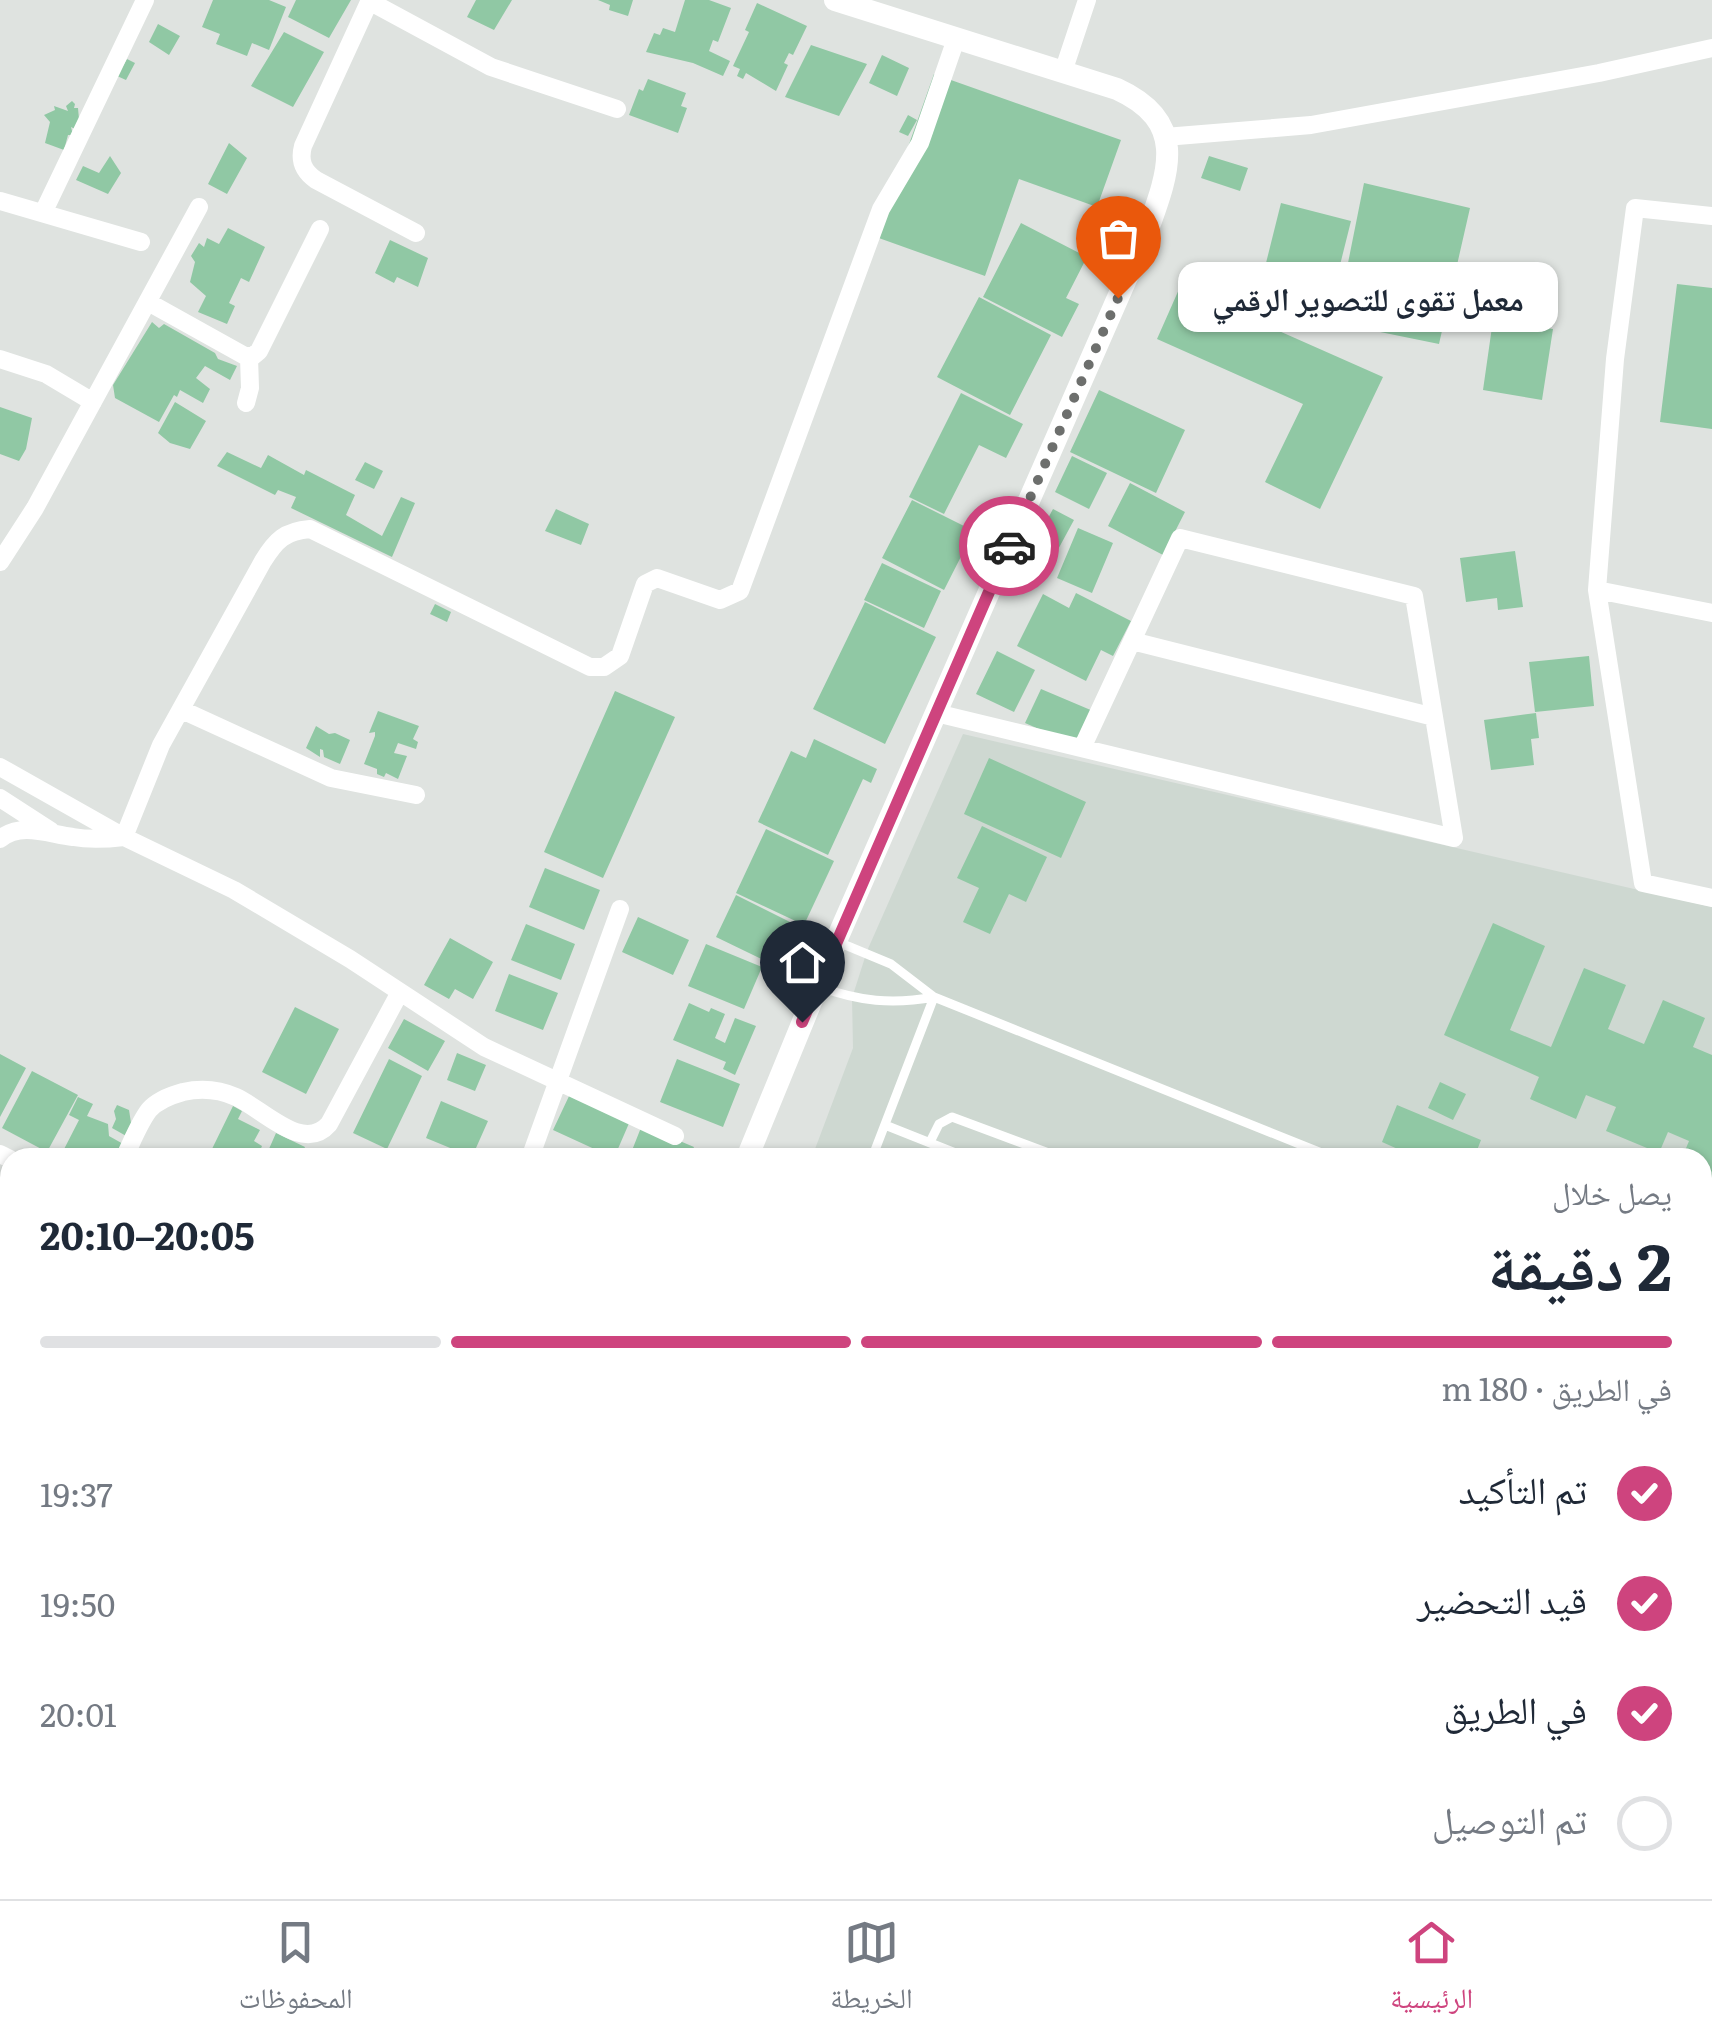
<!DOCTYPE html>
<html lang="ar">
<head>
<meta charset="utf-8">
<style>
	:root { --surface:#fff; --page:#f2f2f3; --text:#1f2937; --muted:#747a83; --line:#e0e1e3; --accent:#ce447e }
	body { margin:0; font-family:Literata,"Noto Naskh Arabic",serif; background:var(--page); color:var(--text); direction:rtl; height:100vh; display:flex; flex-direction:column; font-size:38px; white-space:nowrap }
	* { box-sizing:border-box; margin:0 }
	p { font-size:32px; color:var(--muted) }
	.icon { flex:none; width:55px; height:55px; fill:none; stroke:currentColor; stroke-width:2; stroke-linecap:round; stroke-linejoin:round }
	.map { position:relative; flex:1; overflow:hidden; direction:ltr }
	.side { position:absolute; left:0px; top:1148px; width:1712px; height:752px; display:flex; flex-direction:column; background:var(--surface); border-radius:30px 30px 0 0; box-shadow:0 2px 8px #0004; direction:rtl }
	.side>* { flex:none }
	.pin { position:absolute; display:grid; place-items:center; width:85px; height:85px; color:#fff; margin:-102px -42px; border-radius:50% 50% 50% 0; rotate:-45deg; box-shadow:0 0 10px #0007 }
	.pin .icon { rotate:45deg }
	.courier { position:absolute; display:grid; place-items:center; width:100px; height:100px; margin:-50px; border:8px solid #ce447e; border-radius:50%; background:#fff; color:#222; box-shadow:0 2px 12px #0007 }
	.bubble { position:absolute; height:70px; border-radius:20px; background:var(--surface); box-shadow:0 2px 8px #0004; font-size:32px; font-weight:700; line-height:70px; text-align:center; direction:rtl }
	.head em { font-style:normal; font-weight:700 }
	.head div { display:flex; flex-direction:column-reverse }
	.head { display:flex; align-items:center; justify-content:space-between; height:170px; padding:0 40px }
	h1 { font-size:65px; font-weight:700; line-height:75px }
	.bar { display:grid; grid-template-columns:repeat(4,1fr); gap:15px 10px; align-content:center; height:120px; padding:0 40px }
	.bar i { height:12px; border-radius:8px; background:var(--line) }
	.bar .on { background:var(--accent) }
	.bar p { grid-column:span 4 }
	ol { padding:0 40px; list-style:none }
	li { display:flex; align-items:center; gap:30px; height:110px }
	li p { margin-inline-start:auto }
	li .icon { padding:10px; border-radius:50%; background:var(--accent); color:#fff; stroke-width:4 }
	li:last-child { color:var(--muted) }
	li i { width:55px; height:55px; border:5px solid var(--line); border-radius:50% }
	.tabs { display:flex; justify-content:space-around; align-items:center; height:140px; border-top:2px solid var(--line); background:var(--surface); font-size:28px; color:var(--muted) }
	.tabs a { display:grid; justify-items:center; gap:5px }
	.tabs .on { color:var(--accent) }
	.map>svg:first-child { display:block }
</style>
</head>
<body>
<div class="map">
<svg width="1712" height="1899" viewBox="0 0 1712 1899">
	<rect width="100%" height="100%" fill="#dfe3e0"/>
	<path fill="#ced8d1" d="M963 734 1712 907V1899H471L475 1890H1702V1158L812 1157 853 1048 852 998 867 951Z"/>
	<path fill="#90c8a4" d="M213 0H269L286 7 269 50 252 43 247 56 216 44 220 34 202 27Z
		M296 0H351L329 38 288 17Z
		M476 0H512L494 30 467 17Z
		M598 0H633L628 16 609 10 610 5Z
		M685 0H709L731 8 718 42 713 40 709 51 730 61 723 76 693 63 646 52 654 33 660 35 663 28 675 32Z
		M757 3 807 26 793 55 789 53 784 63 788 65 776 91 746 73 743 79 737 76 740 69 733 66 749 32 745 30Z
		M158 24 180 36 169 55 149 42Z
		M284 32 324 52 293 107 251 86Z
		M811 45 867 64 839 116 785 97Z
		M882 55 909 68 897 96 869 83Z
		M127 59 135 63 126 80 117 76Z
		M934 74 1121 140 1097 207 1019 179 985 276 876 237Z
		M648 79 686 93 681 106 687 108 678 133 629 115 639 89 643 91Z
		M72 101 75 104 74 108H78L79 119 77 130 71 127 73 135H68L64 150 45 143 50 122 44 115 55 110 54 106 68 111 66 106Z
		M908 115 917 120 908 136 899 132Z
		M229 143 247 158 227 194 208 184Z
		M110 156 121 173 108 194 76 180 83 166 99 173Z
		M1209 156 1248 168 1240 191 1201 178Z
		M1364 183 1470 208 1439 344 1336 323Z
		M1281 203 1351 221 1335 285 1265 267Z
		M1021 223 1087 257 1066 298 1079 304 1062 337 983 297Z
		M228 228 265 247 249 282 241 278 229 303 235 306 227 324 198 312 206 296 190 282 195 262 191 256 199 243 204 247 207 238 219 244Z
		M390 240 428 258 418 287 397 277 394 283 375 273Z
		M1677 284 1712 288V429L1660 422Z
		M1180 287 1383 377 1320 509 1265 482 1303 404 1157 339Z
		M979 297 1051 335 1010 415 937 377Z
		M1493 320 1553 329 1542 400 1483 390Z
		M152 322 159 328 164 324 215 353 218 359 237 366 230 380 205 366 196 378 210 389 203 403 180 390 177 397 174 395 159 422 115 398 113 385Z
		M1099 390 1185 430 1156 493 1070 452Z
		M961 393 1023 424 1006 458 979 445 944 514 909 497Z
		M175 402 206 421 190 449 170 443 158 433Z
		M0 407 32 418 26 449 19 461 0 454Z
		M227 452 261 468 268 455 304 475 306 470 355 495 346 515 382 536 401 497 415 503 392 557 291 508 296 497 278 490 275 495 217 466Z
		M1072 456 1107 473 1089 509 1055 492Z
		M365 462 383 471 374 489 355 480Z
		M1130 483 1185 512 1163 555 1108 526Z
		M912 500 974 531 944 590 882 558Z
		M556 509 589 524 581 545 545 531Z
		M1053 509 1074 520 1042 579 1021 568Z
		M1078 528 1113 543 1092 593 1057 578Z
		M1515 551 1523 607 1498 610 1497 598 1466 602 1460 558Z
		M882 563 941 591 924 628 864 600Z
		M1076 593 1131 621 1113 656 1101 650 1086 681 1017 646 1043 594 1069 608Z
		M865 602 936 637 885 744 813 709Z
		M435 604 451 612 447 622 430 614Z
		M997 651 1035 670 1014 712 976 694Z
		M1589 656 1594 706 1535 712 1529 662Z
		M1041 689 1093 711 1078 746 1025 723Z
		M615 691 675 717 603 878 544 852Z
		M378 711 419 726 413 739 418 742 416 749 398 743 394 753 407 756 398 779 386 773 384 777 377 774V769L364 764 375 736V732L369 733Z
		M1536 713 1539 738 1531 739 1534 765 1491 770 1484 720Z
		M316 726 329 734 335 733 350 740 340 764 324 757 323 750 320 749V757L306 748Z
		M814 739 877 769 871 783 863 779 828 855 758 822 791 751 806 758Z
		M989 758 1086 802 1061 858 964 814Z
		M982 826 1047 857 1026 902 1009 894 990 934 963 922 979 888 957 878Z
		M766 829 834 861 804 925 736 893Z
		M545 868 600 890 584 930 529 907Z
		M736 895 802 928 782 969 716 937Z
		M638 917 689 940 673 975 622 952Z
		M1493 923 1545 946 1510 1030 1551 1047 1584 968 1626 985 1608 1029 1644 1044 1663 1000 1705 1018 1693 1047 1712 1055V1178L1702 1174V1158H1682L1689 1141 1668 1132 1659 1153 1606 1131 1616 1107 1586 1095 1576 1119 1530 1099 1539 1077 1444 1035Z
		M526 924 575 944 561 980 511 960Z
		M450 938 493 962 473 999 455 989 449 999 424 985Z
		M706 944 762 967 744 1009 688 986Z
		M509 974 558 993 543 1030 495 1011Z
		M689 1003 709 1012 711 1008 725 1014 715 1038 725 1043 735 1018 756 1026 735 1075 723 1069 726 1062 673 1040Z
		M295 1007 339 1029 306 1094 262 1072Z
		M404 1019 445 1041 428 1071 388 1048Z
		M457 1053 486 1065 475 1091 447 1080Z
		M0 1054 26 1068 0 1117Z
		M389 1059 422 1076 387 1149 353 1133Z
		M677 1059 740 1084 723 1127 660 1102Z
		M32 1071 78 1095 47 1152 2 1128Z
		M1440 1082 1466 1094 1453 1120 1428 1108Z
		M570 1094 630 1121 614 1158 553 1130Z
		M78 1097 93 1104 87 1116 108 1124 109 1136 125 1145 119 1158H66L61 1155 79 1120 69 1115Z
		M441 1101 488 1121 472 1157 426 1138Z
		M117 1105 129 1110 132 1129 128 1137 112 1128 116 1119 114 1111Z
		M1397 1105 1481 1140 1474 1158H1418L1382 1142Z
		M233 1106 242 1111 238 1119 260 1130 254 1141 262 1146 257 1158H224L211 1151Z
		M642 1125 694 1147 689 1158H629Z
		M276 1133 305 1147 300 1158H265Z
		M10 1196V1246L2 1238 5 1224 0 1217Z
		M0 1313 10 1318V1343L5 1352 0 1350Z
		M1712 1361V1415L1702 1411V1384Z
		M10 1424V1436L6 1443 10 1446 8 1488 0 1484V1440Z
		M10 1510V1535L3 1542 0 1540V1518Z
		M0 1615 10 1618V1690L0 1687Z
		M0 1707 10 1710V1806L0 1802Z
		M1702 1782 1712 1787V1835L1702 1857Z
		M0 1857 10 1860V1890H21L18 1899H0Z
		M75 1890H98L124 1899H72Z
		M288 1890H340L337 1899H314Z
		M707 1890H758L755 1899H703Z
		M769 1890H788L809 1899H766Z
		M832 1890H910L931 1899H828Z
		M1129 1890H1218L1215 1899H1150Z
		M1299 1890H1413L1433 1899H1295Z
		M1623 1890H1688L1684 1899H1619Z"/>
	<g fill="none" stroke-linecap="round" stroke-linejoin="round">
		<path stroke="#fff" stroke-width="9" d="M838 942 891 964 934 997
			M820 987C859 1001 892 1005 934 997
			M885 1125 968 1158
			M930 1142 939 1124 952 1117 1062 1158
			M872 1158 934 997 1334 1158
			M1702 1306 1712 1310
			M1702 1497 1712 1500
			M1702 1570 1712 1574
			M0 1590 10 1593
			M1702 1605 1712 1579
			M0 1837 10 1840
			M175 1890 204 1899
			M988 1890 1002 1899
			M390 1899 392 1890"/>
		<path stroke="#fff" stroke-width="18" d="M370 0 303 146C299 161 303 171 316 180L416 233
			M369 1 491 67 617 109
			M1063 72 1087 0
			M1165 137 1311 125 1599 73 1712 48
			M0 201 141 242
			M43 213 145 0
			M1712 216 1635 208 1615 359 1597 590 1643 883 1712 898
			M148 302 245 356H253L259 351 320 229
			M0 359 46 374 93 402
			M246 403 250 388 249 357
			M0 562 35 508 199 207
			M1597 590 1712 613
			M1132 641 1434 717
			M182 710 331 778 416 795
			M936 713 1454 838 1414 596 1180 538 1082 748
			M0 767 124 837 234 890 350 959 484 1047 675 1136
			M0 798 51 831
			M124 837 161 745 263 561C276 540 285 531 310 529L590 667H604L620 656 645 584 657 578 720 600 740 591 881 209 920 143 956 39
			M0 839C21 822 48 834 73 837 90 840 107 839 124 837
			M0 1154 10 1159
			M124 1158C132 1142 139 1123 149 1110 157 1101 172 1095 183 1092 201 1088 218 1089 236 1097 263 1109 303 1154 329 1124L400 992
			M530 1158 620 909"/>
		<path stroke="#fff" stroke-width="22" d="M747 1158 836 941 1148 229C1170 169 1187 121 1117 89L835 0
			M0 1361 10 1366
			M456 1899 459 1890"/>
	</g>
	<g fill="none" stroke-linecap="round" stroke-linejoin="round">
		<path stroke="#6d6f6d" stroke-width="10" stroke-dasharray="0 18" d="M1009 546 1118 298"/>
		<path stroke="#ce447e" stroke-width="12" d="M802 1022 1009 546"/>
	</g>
</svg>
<div class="pin" style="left:1118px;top:298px;background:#ea580c"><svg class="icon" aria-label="bag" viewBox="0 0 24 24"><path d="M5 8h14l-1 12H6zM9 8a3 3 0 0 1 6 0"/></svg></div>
<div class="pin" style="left:802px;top:1022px;background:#1f2937"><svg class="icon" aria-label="home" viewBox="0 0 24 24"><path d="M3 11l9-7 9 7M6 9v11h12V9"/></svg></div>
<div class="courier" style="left:1009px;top:546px"><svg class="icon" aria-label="car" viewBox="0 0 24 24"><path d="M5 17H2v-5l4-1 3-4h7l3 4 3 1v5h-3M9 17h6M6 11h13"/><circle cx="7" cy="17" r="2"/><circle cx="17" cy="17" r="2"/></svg></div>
<div class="bubble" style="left:1178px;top:262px;width:380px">معمل تقوى للتصوير الرقمي</div>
<section class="side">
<div class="head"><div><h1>2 دقيقة</h1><p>يصل خلال</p></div><em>20:05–20:10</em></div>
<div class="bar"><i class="on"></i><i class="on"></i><i class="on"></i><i></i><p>في الطريق · 180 m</p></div>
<ol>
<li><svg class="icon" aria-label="check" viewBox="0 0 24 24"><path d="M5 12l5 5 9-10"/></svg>تم التأكيد<p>19:37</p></li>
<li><svg class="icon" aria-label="check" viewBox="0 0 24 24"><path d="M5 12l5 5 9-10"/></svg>قيد التحضير<p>19:50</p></li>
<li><svg class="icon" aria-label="check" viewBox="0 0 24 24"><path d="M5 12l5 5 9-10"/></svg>في الطريق<p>20:01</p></li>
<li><i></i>تم التوصيل</li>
</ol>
</section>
</div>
<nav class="tabs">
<a class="on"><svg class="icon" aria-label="home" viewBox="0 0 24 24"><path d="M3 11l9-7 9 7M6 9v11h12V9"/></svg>الرئيسية</a>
<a><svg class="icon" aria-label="map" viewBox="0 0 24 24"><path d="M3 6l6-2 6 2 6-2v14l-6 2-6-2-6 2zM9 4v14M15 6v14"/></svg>الخريطة</a>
<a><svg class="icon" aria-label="saved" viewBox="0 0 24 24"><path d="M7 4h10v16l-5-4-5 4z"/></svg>المحفوظات</a>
</nav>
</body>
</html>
